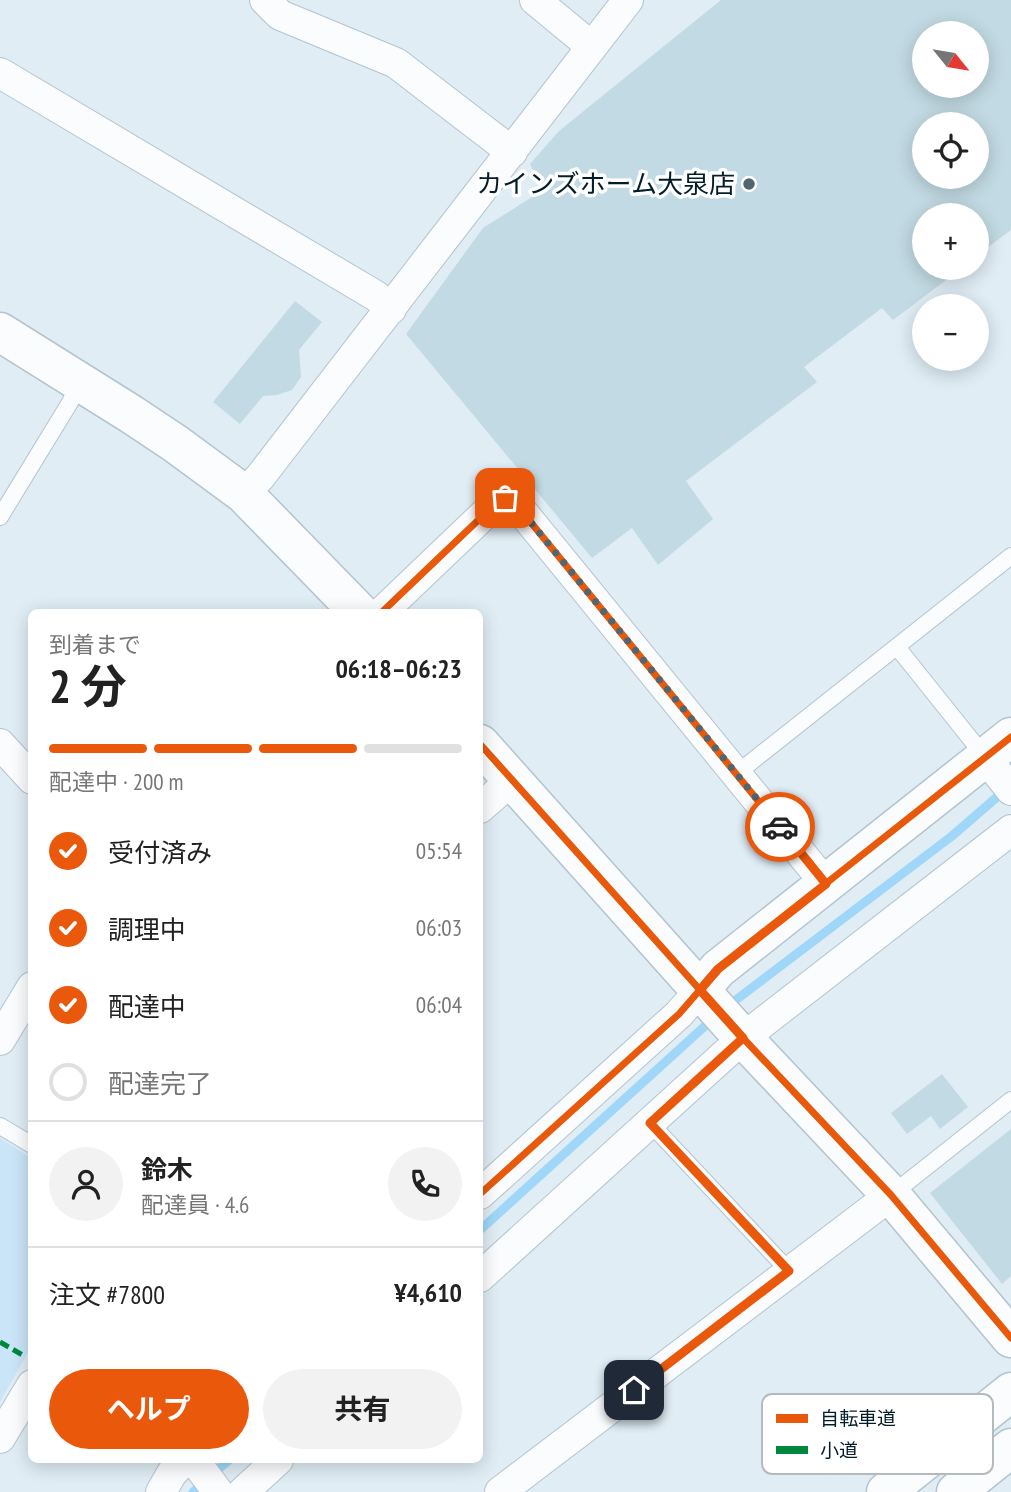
<!DOCTYPE html>
<html lang="ja">
<head>
<meta charset="utf-8">
<style>
	:root { --surface:#fff; --page:#f2f2f2; --text:#222; --muted:#767676; --line:#e0e0e0; --accent:#ea580c }
	body { margin:0; font-family:"PT Sans Narrow","Noto Sans JP",sans-serif; background:var(--page); color:var(--text); height:100vh; display:flex; flex-direction:column; font-size:26px; white-space:nowrap }
	* { box-sizing:border-box; margin:0 }
	p { font-size:23px; color:var(--muted) }
	.icon { flex:none; width:38px; height:38px; fill:none; stroke:currentColor; stroke-width:2; stroke-linecap:round; stroke-linejoin:round }
	.map { position:relative; flex:1; overflow:hidden }
	.details { position:absolute; left:28px; top:609px; width:455px; height:854px; display:flex; flex-direction:column; background:var(--surface); border-radius:10px; box-shadow:0 4px 18px #0003 }
	.details>* { flex:none }
	.needle { width:46px; rotate:120deg }
	.tools { position:absolute; left:912px; top:21px; display:grid; gap:14px }
	.tools a { display:grid; place-items:center; width:77px; height:77px; border-radius:50%; background:var(--surface); box-shadow:0 4px 18px #0003; font-size:35px }
	.pin { position:absolute; display:grid; place-items:center; width:60px; height:60px; color:#fff; margin:-30px; border-radius:14px; box-shadow:0 4px 10px #0006 }
	.courier { position:absolute; display:grid; place-items:center; width:70px; height:70px; margin:-35px; border:5px solid #ea580c; border-radius:50%; background:#fff; color:#222; box-shadow:0 2px 9px #0007 }
	.headline em { font-style:normal; font-weight:700 }
	.headline div { display:flex; flex-direction:column-reverse }
	.headline { display:flex; align-items:center; justify-content:space-between; height:119px; padding:0 21px }
	h1 { font-size:46px; font-weight:700; line-height:52px }
	.bar { display:grid; grid-template-columns:repeat(4,1fr); gap:10px 7px; align-content:center; height:84px; padding:0 21px }
	.bar i { height:9px; border-radius:5px; background:var(--line) }
	.bar .active { background:var(--accent) }
	.bar p { grid-column:span 4 }
	.line { display:flex; align-items:center; gap:18px; padding:0 21px; border-top:2px solid var(--line) }
	.line div { flex:1 }
	.round { display:grid; place-items:center; flex:none; width:74px; height:74px; border-radius:37px; background:var(--page) }
	ol { padding:0 21px; list-style:none }
	li { display:flex; align-items:center; gap:21px; height:77px }
	li p { margin-inline-start:auto }
	li .icon { padding:7px; border-radius:50%; background:var(--accent); color:#fff; stroke-width:4 }
	li:last-child { color:var(--muted) }
	li i { width:38px; height:38px; border:4px solid var(--line); border-radius:50% }
	.action { display:flex; gap:14px; margin-top:auto; padding:14px 21px }
	.action a { flex:1; height:80px; border-radius:42px; background:var(--accent); color:#fff; font-size:28px; font-weight:700; line-height:80px; text-align:center }
	.action a+a { background:var(--page); color:var(--text) }
	.map>svg:first-child { display:block }
</style>
</head>
<body>
<div class="map">
<svg width="1011" height="1492" viewBox="0 0 1011 1492">
	<rect width="100%" height="100%" fill="#e0edf5"/>
	<path fill="#c9e5f7" d="M0 1138 31 1158V1347L0 1402Z"/>
	<g fill="none" stroke-linecap="round" stroke-linejoin="round">
		<path stroke="#a0d7f9" stroke-width="9" d="M728 1006 952 836 1004 791
			M480 1230 715 1017
			M193 1492 229 1460"/>
	</g>
	<path fill="#c2dae3" fill-rule="evenodd" d="M721 0H1011V230L976 256V215H924V268H962L893 320 882 308 804 367 817 382 686 481 713 519 658 565 632 528 592 558 406 334 483 228 543 190 530 164 559 131ZM924 33H976V86H924ZM924 124H976V177H924Z
		M295 301 322 322 299 350 301 377 292 390 277 395 263 396 240 424 213 402Z
		M942 1074 968 1107 940 1129 931 1116 907 1134 891 1113Z
		M1011 1129V1276L1002 1284 930 1193Z"/>
	<g fill="none" stroke-linecap="round" stroke-linejoin="round">
		<g stroke="#b3c4cf" stroke-width="18">
			<path id="lane" d="M0 517 69 404 81 381
				M897 647 985 757
				M736 774 1011 556
				M650 1123 789 1271
				M0 1126 32 1145
				M891 1195 1011 1100"/>
		</g>
		<g stroke="#b3c4cf" stroke-width="32">
			<path id="street" d="M265 0 280 15 396 63 512 152
				M535 0 592 47
				M0 73 376 296 391 309
				M244 494 260 477 628 0
				M382 612 492 507 505 498 515 503 826 884
				M0 744 32 779
				M985 757 1011 790
				M480 808 512 780
				M0 1040 32 987
				M480 1194 679 1014 700 990
				M480 1277 743 1038 1011 830
				M0 1438 32 1385
				M194 1460 218 1492
				M161 1492 172 1473 185 1460
				M243 1492 278 1460
				M500 1492 891 1195"/>
		</g>
		<g stroke="#b3c4cf" stroke-width="41">
			<path id="secondary" d="M0 332 131 414 176 444 244 494 359 612
				M480 744 743 1038 891 1195 1011 1338
				M700 990 718 969 1011 737"/>
		</g>
		<g stroke="#b3c4cf" stroke-width="41">
			<path id="highway" d="M886 1492 1011 1392
				M956 1492 1011 1448"/>
		</g>
		<use href="#lane" stroke="#fafcfe" stroke-width="16"/>
		<use href="#street" stroke="#fafcfe" stroke-width="30"/>
		<use href="#secondary" stroke="#fafcfe" stroke-width="38"/>
		<use href="#highway" stroke="#fafcfe" stroke-width="38"/>
		<path stroke="#00873e" stroke-width="5" stroke-dasharray="10 5" stroke-linecap="butt" d="M0 1342 26 1357"/>
		<g stroke="#fff" stroke-width="11">
			<path id="cycleway" d="M382 612 492 507 505 498 515 503 826 884
				M480 744 743 1038 891 1195 1011 1338
				M480 1194 679 1014 718 969 1011 737"/>
		</g>
		<use href="#cycleway" stroke="#e8590c" stroke-width="7"/>
	</g>
	<g fill="none" stroke-linecap="round" stroke-linejoin="round">
		<path stroke="#516671" stroke-width="7" stroke-dasharray="0 12.6" d="M505 498 515 503 780 827"/>
		<path stroke="#ea580c" stroke-width="9" d="M634 1390 789 1271 650 1123 743 1038 700 990 718 969 826 884 780 827"/>
	</g>
	<circle fill="#516671" stroke="#fff" stroke-width="2.5" cx="749" cy="184" r="7"/>
	<g text-anchor="middle" stroke-width="7" stroke-linejoin="round" paint-order="stroke">
		<g font-size="26" fill="#041d2a" stroke="#fff" text-anchor="end">
			<text x="735" y="193">カインズホーム大泉店</text>
		</g>
	</g>
	<rect x="762" y="1394" width="231" height="80" rx="10" fill="#fff" stroke="#b4bbbf" stroke-width="2"/>
	<rect x="776" y="1414" width="32" height="9" fill="#e8590c"/>
	<rect x="776" y="1446" width="32" height="8" fill="#00873e"/>
	<g font-size="19" fill="#041d2a">
		<text x="820" y="1425">自転車道</text>
		<text x="820" y="1457">小道</text>
	</g>
</svg>
<div class="tools">
<a><svg class="needle" viewBox="-14 -14 28 28"><path d="M0-13l5 13h-10z" fill="#e53935"/><path d="M0 13l5-13h-10z" fill="#767676"/></svg></a>
<a><svg class="icon" aria-label="locate" viewBox="0 0 24 24"><circle cx="12" cy="12" r="6"/><path d="M12 2v4M12 18v4M2 12h4M18 12h4"/></svg></a>
<a>+</a>
<a>−</a>
</div>
<div class="pin" style="left:505px;top:498px;background:#ea580c"><svg class="icon" aria-label="bag" viewBox="0 0 24 24"><path d="M5 8h14l-1 12H6zM9 8a3 3 0 0 1 6 0"/></svg></div>
<div class="pin" style="left:634px;top:1390px;background:#1f2937"><svg class="icon" aria-label="home" viewBox="0 0 24 24"><path d="M3 11l9-7 9 7M6 9v11h12V9"/></svg></div>
<div class="courier" style="left:780px;top:827px"><svg class="icon" aria-label="car" viewBox="0 0 24 24"><path d="M5 17H2v-5l4-1 3-4h7l3 4 3 1v5h-3M9 17h6M6 11h13"/><circle cx="7" cy="17" r="2"/><circle cx="17" cy="17" r="2"/></svg></div>
<section class="details">
<div class="headline"><div><h1>2 分</h1><p>到着まで</p></div><em>06:18–06:23</em></div>
<div class="bar"><i class="active"></i><i class="active"></i><i class="active"></i><i></i><p>配達中 · 200 m</p></div>
<ol>
<li><svg class="icon" aria-label="check" viewBox="0 0 24 24"><path d="M5 12l5 5 9-10"/></svg>受付済み<p>05:54</p></li>
<li><svg class="icon" aria-label="check" viewBox="0 0 24 24"><path d="M5 12l5 5 9-10"/></svg>調理中<p>06:03</p></li>
<li><svg class="icon" aria-label="check" viewBox="0 0 24 24"><path d="M5 12l5 5 9-10"/></svg>配達中<p>06:04</p></li>
<li><i></i>配達完了</li>
</ol>
<div class="line" style="height:126px"><a class="round"><svg class="icon" aria-label="person" viewBox="0 0 24 24"><circle cx="12" cy="8" r="4"/><path d="M4 21q1-7 8-7t8 7"/></svg></a><div><b>鈴木</b><p>配達員 · 4.6</p></div><a class="round"><svg class="icon" aria-label="phone" viewBox="0 0 24 24"><path d="M5 4h4l2 5-3 2q2 4 5 5l2-3 5 2v4C11 20 4 13 5 4z"/></svg></a></div>
<div class="line" style="height:91px"><div>注文 #7800</div><b>¥4,610</b></div>
<div class="action"><a>ヘルプ</a><a>共有</a></div>
</section>
</div>
</body>
</html>
